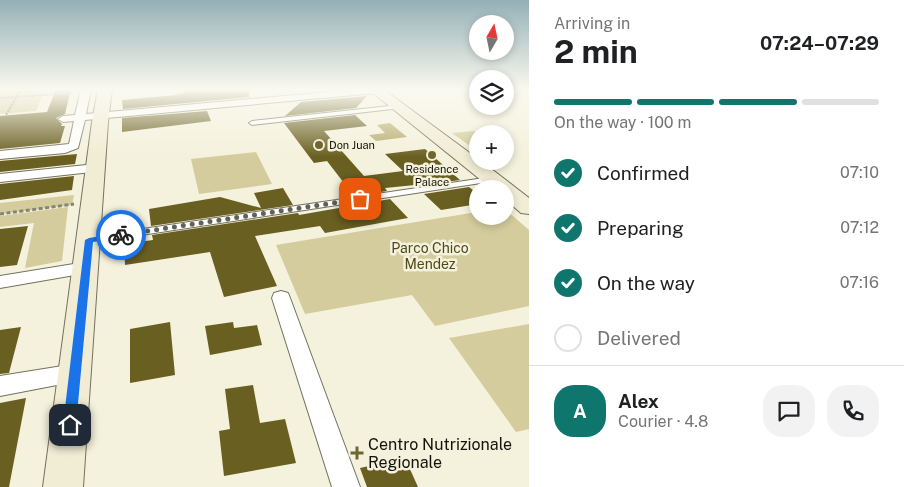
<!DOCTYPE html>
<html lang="en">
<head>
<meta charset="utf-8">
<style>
	:root { --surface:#fff; --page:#f2f2f2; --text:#202124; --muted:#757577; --line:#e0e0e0; --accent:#0f766e }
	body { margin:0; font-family:"Public Sans",sans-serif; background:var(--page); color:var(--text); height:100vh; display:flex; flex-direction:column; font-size:19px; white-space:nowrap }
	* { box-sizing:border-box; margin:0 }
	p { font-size:16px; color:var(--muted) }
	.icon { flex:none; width:28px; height:28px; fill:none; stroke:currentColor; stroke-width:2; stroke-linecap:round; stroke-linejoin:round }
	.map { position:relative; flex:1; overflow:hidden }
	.side { display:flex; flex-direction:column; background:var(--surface); width:375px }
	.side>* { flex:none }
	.needle { width:32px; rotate:9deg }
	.tools { position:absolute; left:469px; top:15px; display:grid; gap:10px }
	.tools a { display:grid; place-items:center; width:45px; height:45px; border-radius:50%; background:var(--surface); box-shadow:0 2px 8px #0003; font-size:25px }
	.pin { position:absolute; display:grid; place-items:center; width:42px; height:42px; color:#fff; margin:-21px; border-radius:10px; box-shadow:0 2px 8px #0006 }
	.courier { position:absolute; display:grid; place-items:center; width:50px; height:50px; margin:-25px; border:4px solid #1a73e8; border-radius:50%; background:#fff; color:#222; box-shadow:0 1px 6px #0007 }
	.head em { font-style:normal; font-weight:700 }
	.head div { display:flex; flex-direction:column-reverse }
	.head { display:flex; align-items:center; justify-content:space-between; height:85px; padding:0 25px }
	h1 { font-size:32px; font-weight:700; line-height:38px }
	.bar { display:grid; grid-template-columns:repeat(4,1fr); gap:8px 5px; align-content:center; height:60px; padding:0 25px }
	.bar i { height:6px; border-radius:4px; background:var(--line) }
	.bar .active { background:var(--accent) }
	.bar p { grid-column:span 4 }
	.line { display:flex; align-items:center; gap:12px; padding:0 25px; border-top:1px solid var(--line) }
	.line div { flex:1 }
	.round { display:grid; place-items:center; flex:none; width:52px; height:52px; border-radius:20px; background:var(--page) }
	ol { padding:0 25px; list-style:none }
	li { display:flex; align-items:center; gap:15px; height:55px }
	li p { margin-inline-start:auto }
	li .icon { padding:5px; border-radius:50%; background:var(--accent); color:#fff; stroke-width:4 }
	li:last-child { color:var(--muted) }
	li i { width:28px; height:28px; border:2px solid var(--line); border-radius:50% }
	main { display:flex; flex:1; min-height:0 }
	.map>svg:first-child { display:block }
</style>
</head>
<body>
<main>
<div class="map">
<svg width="529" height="487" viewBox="0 0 529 487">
	<rect width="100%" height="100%" fill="#f4f1dc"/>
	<path fill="#d4cc9c" d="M0 89H45L36 111 0 114Z
		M474 131 479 134 477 151 452 133Z
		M256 152 272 184 199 194 191 159Z
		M74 195 72 205 0 214V203Z
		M68 207 62 261 25 268 34 223 0 227V216Z
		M505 209 529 230V306L435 326 412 295 305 314 276 245 477 212 478 216H505Z
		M529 324V429L516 432 449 338Z"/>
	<path fill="#b6ab6e" d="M390 123 407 137 376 141 369 135 385 133 377 125Z"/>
	<path fill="#695f21" d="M56 89H71L65 114 56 118 62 124 61 126H65L60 143 0 149V116L47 112Z
		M182 89H249V97L123 109 122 100 177 95V94L184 93Z
		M367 96 356 108 285 116 301 102Z
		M207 111 211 121 122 132V118Z
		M355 115 367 126 324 131 364 176 403 171 385 154 425 149 460 180 416 186 415 185 385 188 387 191 354 196 327 161 314 163 284 123Z
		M77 154 75 164 0 172V161Z
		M74 176 72 190 0 200V184Z
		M469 187 478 194V204L441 210 424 194Z
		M283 188 293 205 151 226 149 209 220 197 261 208 254 193Z
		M390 199 408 218 325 233 320 226 255 236 277 286 224 297 210 252 125 265 124 244 153 240 152 235 298 213 299 215Z
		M28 226 17 265 0 267V229Z
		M170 322 175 375 130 383V329Z
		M233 322 234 328 257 325 262 345 210 355 205 326Z
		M21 327 9 373 0 374V330Z
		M253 385 260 423 285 419 296 463 224 476 219 431 230 429 225 389Z
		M26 398 9 487H0V403Z
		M405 458 418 487H367L360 468Z"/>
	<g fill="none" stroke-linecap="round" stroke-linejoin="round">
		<g stroke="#74715e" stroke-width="2">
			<path id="lane" d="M399 105 402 107 401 108 252 125 249 123 252 121Z
				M491 177 495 179 494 181 89 243 85 240 89 237Z"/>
		</g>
		<g stroke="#74715e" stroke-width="2">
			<path id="street" d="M81 89H91L86 114 361 89 381 90 376 93 85 120 78 148 65 153 0 159V151L69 144 74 121 63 122 58 119 63 116 75 115Z
				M96 164 101 165 102 168 101 171 0 182V174Z
				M86 262 92 264 95 268 92 272 0 288V276Z
				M281 291 288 293 290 298 360 487H332L272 298 274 293Z
				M75 364 83 366 86 373 83 380 0 396V376Z"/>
		</g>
		<g stroke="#74715e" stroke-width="2">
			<path id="secondary" d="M98 89H112L108 122 83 487H43L92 122Z
				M368 89H383L478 159V161H481L529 198V214L521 213 505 199V189H492Z"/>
		</g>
		<path stroke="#868476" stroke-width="2" stroke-dasharray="2.5 1" stroke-linecap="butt" d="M0 98 72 93
			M6 115 21 89"/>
		<path stroke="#868476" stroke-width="3" stroke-dasharray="4 2.5" stroke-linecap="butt" d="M0 214 74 204"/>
		<use href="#lane" fill="#fff" fill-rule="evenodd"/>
		<use href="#street" fill="#fff" fill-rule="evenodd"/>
		<use href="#secondary" fill="#f1ecd4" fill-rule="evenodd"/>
	</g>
	<linearGradient id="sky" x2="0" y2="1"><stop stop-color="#94b0b7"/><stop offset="0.57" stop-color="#faf9ef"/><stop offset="1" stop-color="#faf9ef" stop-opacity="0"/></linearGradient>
	<rect width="529" height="157" fill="url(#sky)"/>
	<path fill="#1a73e8" d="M121 233 124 234V237L93 242 76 425 74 429 70 431 65 429 63 425 85 240 89 238Z"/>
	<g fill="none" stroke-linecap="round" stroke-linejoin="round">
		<path stroke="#626154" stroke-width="5" stroke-dasharray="0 9" d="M121 235 360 199"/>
	</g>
	<g fill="#6f6633" stroke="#f4f1dc" stroke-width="2">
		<circle cx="319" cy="145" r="5"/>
		<circle cx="432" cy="155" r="5"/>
		<path d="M354.5 445.5h5v5h5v5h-5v5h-5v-5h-5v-5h5z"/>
	</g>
	<g text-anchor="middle" stroke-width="5" stroke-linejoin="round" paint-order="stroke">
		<g font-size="11" fill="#14130b" stroke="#f4f1dc" text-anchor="start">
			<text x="329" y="149">Don Juan</text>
			<text x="432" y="173" text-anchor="middle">Residence<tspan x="432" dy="13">Palace</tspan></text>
		</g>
		<g font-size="14" fill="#504818" stroke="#f4f1dc">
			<text x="430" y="253">Parco Chico<tspan x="430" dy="16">Mendez</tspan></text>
		</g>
		<g font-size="16" fill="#14130b" stroke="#f4f1dc" text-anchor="start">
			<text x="368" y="450">Centro Nutrizionale<tspan x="368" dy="18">Regionale</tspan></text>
		</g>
	</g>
</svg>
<div class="tools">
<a><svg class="needle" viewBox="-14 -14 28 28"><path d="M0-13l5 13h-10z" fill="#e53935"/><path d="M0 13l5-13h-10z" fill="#757577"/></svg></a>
<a><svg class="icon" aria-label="layers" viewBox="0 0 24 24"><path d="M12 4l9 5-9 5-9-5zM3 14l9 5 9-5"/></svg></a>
<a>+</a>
<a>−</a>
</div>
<div class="pin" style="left:360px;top:199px;background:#ea580c"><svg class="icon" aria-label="bag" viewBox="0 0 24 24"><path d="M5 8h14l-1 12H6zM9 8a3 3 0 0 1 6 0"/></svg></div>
<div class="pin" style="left:70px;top:425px;background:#1f2937"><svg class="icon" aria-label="home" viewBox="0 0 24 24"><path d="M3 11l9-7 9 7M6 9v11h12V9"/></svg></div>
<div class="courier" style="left:121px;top:235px"><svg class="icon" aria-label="bike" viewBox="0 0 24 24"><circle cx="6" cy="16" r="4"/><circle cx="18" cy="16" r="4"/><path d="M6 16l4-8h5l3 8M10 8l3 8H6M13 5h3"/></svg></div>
</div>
<section class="side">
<div class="head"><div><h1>2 min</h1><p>Arriving in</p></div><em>07:24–07:29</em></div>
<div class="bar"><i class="active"></i><i class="active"></i><i class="active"></i><i></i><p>On the way · 100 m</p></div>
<ol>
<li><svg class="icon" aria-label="check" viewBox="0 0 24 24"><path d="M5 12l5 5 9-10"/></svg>Confirmed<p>07:10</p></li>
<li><svg class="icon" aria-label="check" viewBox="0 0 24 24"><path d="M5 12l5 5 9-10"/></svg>Preparing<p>07:12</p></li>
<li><svg class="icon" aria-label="check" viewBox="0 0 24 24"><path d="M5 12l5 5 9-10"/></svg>On the way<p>07:16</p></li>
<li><i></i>Delivered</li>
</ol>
<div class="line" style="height:90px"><b class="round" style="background:var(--accent);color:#fff">A</b><div><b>Alex</b><p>Courier · 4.8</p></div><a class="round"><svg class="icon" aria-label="chat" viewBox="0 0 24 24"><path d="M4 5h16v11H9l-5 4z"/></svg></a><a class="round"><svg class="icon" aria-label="phone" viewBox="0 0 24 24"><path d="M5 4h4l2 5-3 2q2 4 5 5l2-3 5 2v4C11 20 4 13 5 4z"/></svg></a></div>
</section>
</main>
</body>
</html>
